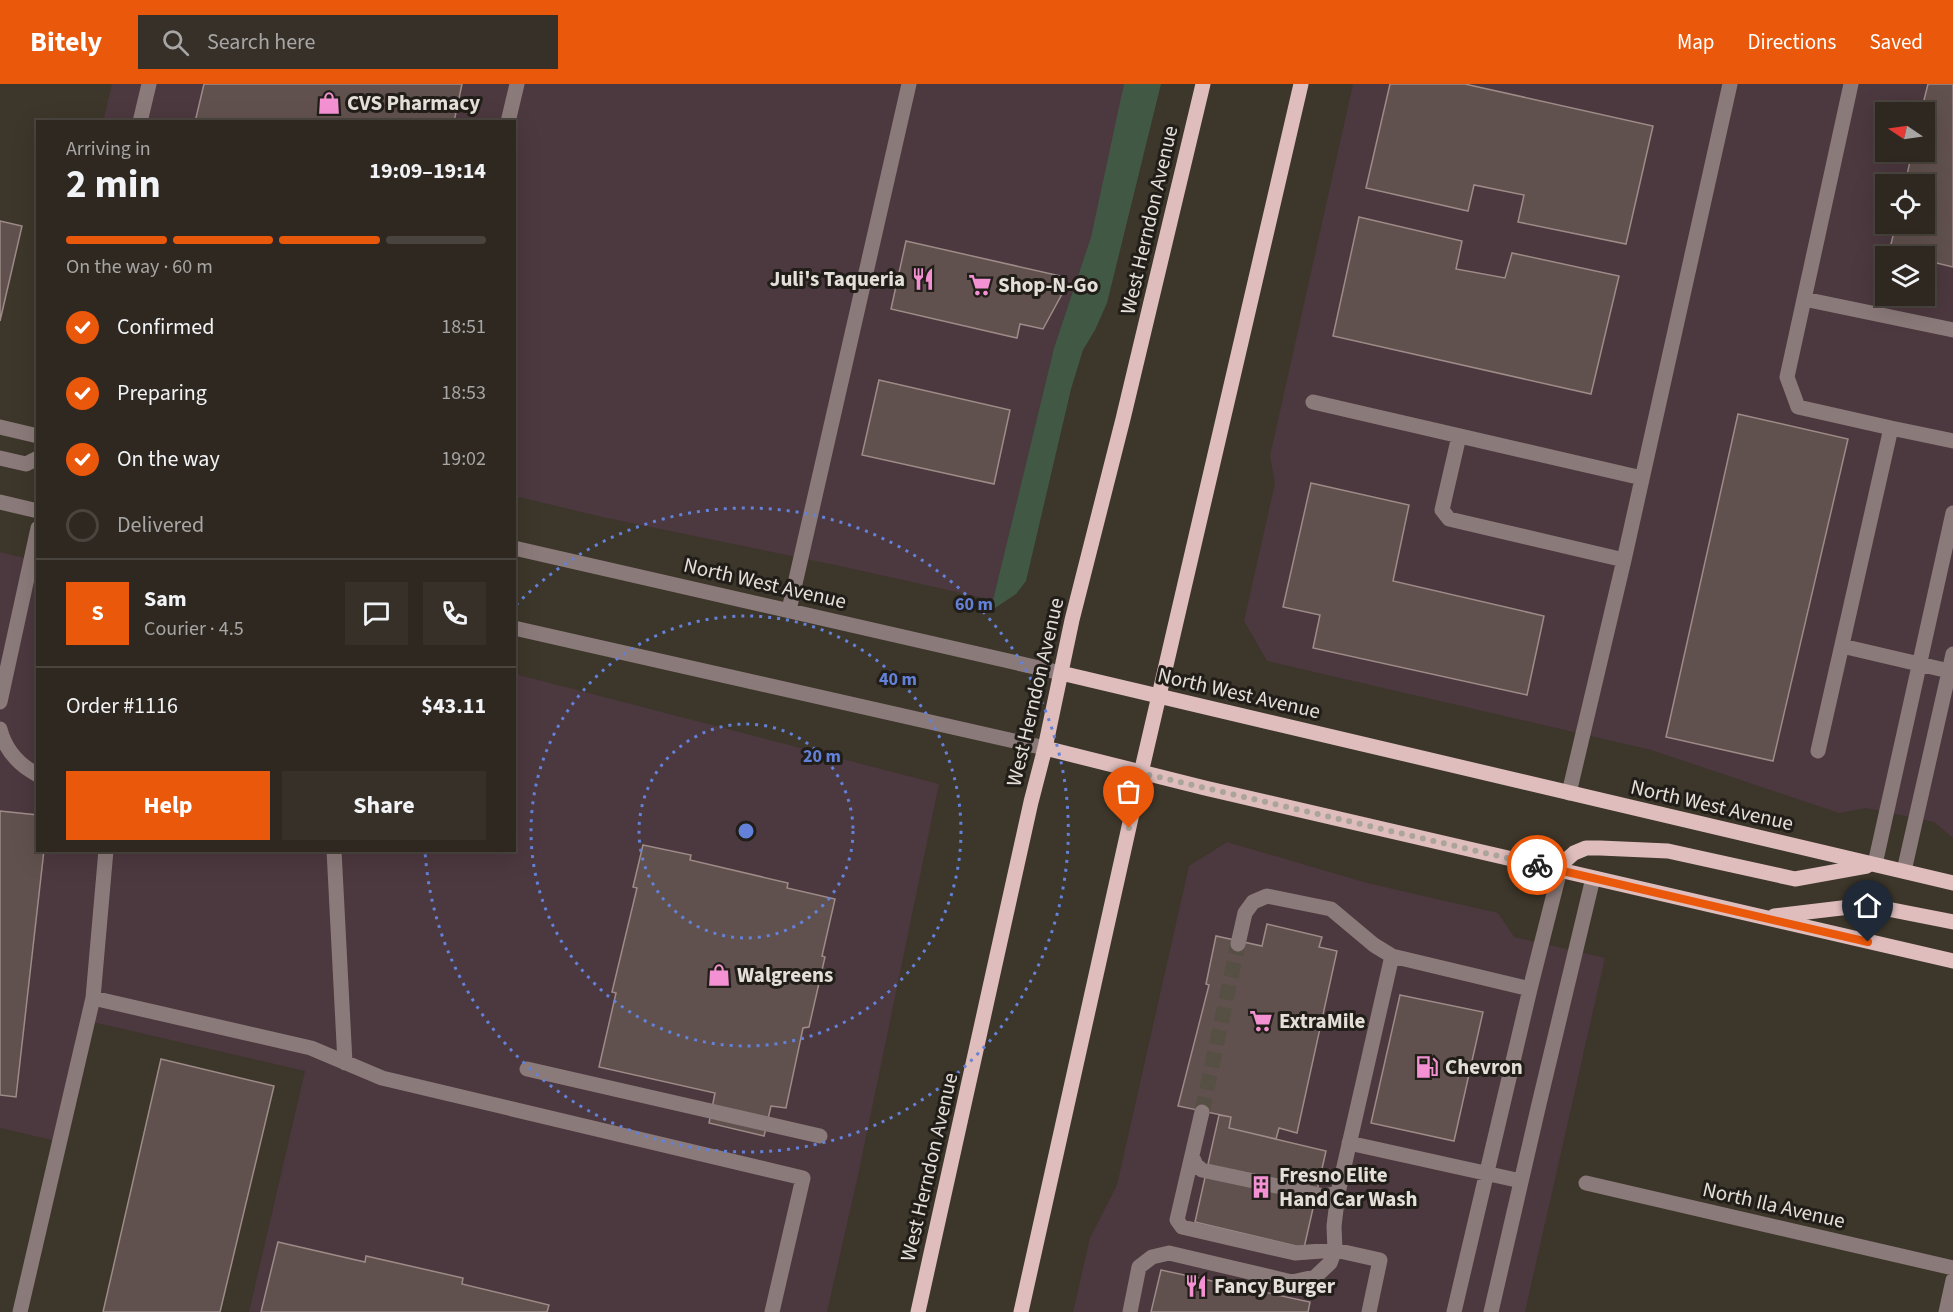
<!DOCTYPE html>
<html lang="en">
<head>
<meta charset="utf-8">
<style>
	:root { --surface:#2e2820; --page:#363029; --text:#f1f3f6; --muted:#a7a6a5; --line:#49443e; --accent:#ea580c }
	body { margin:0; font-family:"Source Sans 3",sans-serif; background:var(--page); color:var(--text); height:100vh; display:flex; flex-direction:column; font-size:22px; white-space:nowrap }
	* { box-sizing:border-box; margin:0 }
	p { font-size:20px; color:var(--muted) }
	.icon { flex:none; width:33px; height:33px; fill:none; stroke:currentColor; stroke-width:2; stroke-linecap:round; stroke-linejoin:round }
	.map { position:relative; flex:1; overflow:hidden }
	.details { position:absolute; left:36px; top:36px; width:480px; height:732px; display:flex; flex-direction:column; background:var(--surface); border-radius:0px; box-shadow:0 6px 24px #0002,0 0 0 2px var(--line) }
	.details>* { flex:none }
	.needle { width:39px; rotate:283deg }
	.buttons { position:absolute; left:1875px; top:18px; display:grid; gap:12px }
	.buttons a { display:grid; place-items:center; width:60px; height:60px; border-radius:0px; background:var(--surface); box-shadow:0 6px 24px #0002,0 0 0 2px var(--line); font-size:30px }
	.pin { position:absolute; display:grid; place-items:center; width:51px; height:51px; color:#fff; margin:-62px -26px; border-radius:50% 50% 50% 0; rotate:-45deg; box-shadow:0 0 6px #0007 }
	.pin .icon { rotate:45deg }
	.courier { position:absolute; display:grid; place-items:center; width:60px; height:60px; margin:-30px; border:4px solid #ea580c; border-radius:50%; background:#fff; color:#222; box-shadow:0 2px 8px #0007 }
	.summary em { font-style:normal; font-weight:700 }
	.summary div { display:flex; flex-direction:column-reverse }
	.summary { display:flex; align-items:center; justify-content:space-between; height:102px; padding:0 30px }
	h1 { font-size:39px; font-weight:700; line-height:45px }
	.bar { display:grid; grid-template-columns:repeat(4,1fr); gap:9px 6px; align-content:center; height:72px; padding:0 30px }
	.bar i { height:8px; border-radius:4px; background:var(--line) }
	.bar .current { background:var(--accent) }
	.bar p { grid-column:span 4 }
	.line { display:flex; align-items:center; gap:15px; padding:0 30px; border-top:2px solid var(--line) }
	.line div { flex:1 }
	.round { display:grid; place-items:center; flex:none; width:63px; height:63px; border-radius:0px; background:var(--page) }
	ol { padding:0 30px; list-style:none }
	li { display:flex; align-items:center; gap:18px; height:66px }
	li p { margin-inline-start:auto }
	li .icon { padding:6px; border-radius:50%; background:var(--accent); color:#fff; stroke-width:4 }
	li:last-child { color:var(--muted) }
	li i { width:33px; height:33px; border:3px solid var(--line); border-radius:50% }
	.primary-button { display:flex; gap:12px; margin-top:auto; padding:12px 30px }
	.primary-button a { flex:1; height:69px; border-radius:0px; background:var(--accent); color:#fff; font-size:24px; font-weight:700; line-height:69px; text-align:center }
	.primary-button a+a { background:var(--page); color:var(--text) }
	header { display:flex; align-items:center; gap:36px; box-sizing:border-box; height:84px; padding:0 30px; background:var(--accent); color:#fff }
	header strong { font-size:28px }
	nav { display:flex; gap:33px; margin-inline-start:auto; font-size:21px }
	.search { width:420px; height:54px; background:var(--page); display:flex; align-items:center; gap:15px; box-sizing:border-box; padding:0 21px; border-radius:0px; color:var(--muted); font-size:22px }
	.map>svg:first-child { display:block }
</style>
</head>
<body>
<header>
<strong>Bitely</strong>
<div class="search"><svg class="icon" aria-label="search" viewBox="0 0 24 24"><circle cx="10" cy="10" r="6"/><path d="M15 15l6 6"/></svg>Search here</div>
<nav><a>Map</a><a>Directions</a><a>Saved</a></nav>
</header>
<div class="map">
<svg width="1953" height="1228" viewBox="0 0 1953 1228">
	<rect width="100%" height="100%" fill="#3d362a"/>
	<path fill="#4c383f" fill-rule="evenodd" d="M112 0H1125L1091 153 1054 264 993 516 835 481 602 433 515 412 514 38H103Z
		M1353 0H1953V754L1934 738 1866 724 1839 729 1651 666 1267 577 1244 537 1275 399 1270 372ZM1886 28H1924V68H1886ZM1886 100H1924V140H1886ZM1886 172H1924V212H1886Z
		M0 468 37 477 38 766H514L515 590 939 700 859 1087 827 1228H249L305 987 93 938 65 1059 0 1044Z
		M1227 758 1367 799 1498 829 1514 853 1605 874 1525 1228H1073L1090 1154 1117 1101 1189 782Z"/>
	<path fill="#415844" d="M1124 0H1161L1107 219 1095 246 1083 266 1071 305 1026 497 1016 510 992 526 993 516 1054 264 1091 153Z"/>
	<path fill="#61514e" stroke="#9d8b88" stroke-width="1.5" d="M204 0H462L454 38H195Z
		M1390 0H1465L1653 42 1626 160 1518 138 1524 111 1474 101 1468 127 1366 104Z
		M1928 0H1953V183L1924 176V172H1908L1889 168 1896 140H1924V100H1905L1912 68H1924V28H1921Z
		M1359 133 1462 157 1456 185 1505 194 1512 169 1619 192 1591 310 1333 252Z
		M0 137 22 142 0 237Z
		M906 157 1065 193 1062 210 1043 245 1020 240 1017 254 891 225Z
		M879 296 1010 326 994 400 862 371Z
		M1738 330 1848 355 1773 677 1666 653Z
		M1311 399 1409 421 1393 497 1544 532 1527 611 1313 564 1320 531 1283 523Z
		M0 727 38 731V766H44L16 1013 0 1011Z
		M643 761 691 771 690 776 788 799 787 804 835 815 822 872 825 873 809 943 803 944 786 1024 771 1022 764 1052 709 1039 715 1009 599 983 616 909 612 908 637 804 633 803Z
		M1267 840 1322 853 1319 863 1337 867 1297 1049 1279 1044 1276 1055 1229 1044 1231 1033 1178 1022 1209 901 1206 900 1216 852 1262 862Z
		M1400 911 1483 928 1454 1057 1371 1039Z
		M161 975 274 1002 220 1228H103Z
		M1219 1031 1231 1033 1229 1044 1326 1067 1304 1164 1195 1138Z
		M278 1158 365 1178 366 1172 463 1194 462 1200 549 1221 547 1228H261Z
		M1161 1186 1310 1218 1308 1228H1151Z"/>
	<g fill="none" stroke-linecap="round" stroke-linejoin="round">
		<path stroke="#564f44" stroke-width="15" stroke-dasharray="15 8" stroke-linecap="butt" d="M1202 1028 1238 860"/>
		<path stroke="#8b7a7a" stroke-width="15" d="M140 38 149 0
			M508 38 517 0
			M1804 215 1953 246
			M1313 318 1642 394
			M0 343 38 352
			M1891 344 1953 357
			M1459 352 1442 426 1449 435 1624 476
			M0 374 26 380 38 374
			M0 418 38 427
			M514 464 1061 589
			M789 526 909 0
			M514 544 1045 664
			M1842 562 1953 588
			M0 618 38 444
			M0 645C5 665 19 681 38 691
			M1818 667 1891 344 1798 323 1787 293 1851 0
			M1569 709 1624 476 1730 0
			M334 766 345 979
			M1875 780 1953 429
			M1904 787 1953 570
			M1238 860 1245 829 1253 818 1267 812 1331 825 1374 861 1392 872 1530 905
			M93 914 311 964 382 994 803 1094 772 1228
			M527 985 820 1052
			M1202 1028 1177 1136 1182 1143 1295 1169 1335 1166 1380 1176 1369 1228
			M1349 1059 1521 1097
			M1192 1072 1196 1081 1202 1086 1324 1112 1338 1109
			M1586 1099 1953 1184
			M20 1228 93 914 106 766
			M1130 1228 1139 1183 1152 1173 1169 1169 1292 1198 1315 1193 1330 1179 1335 1166 1334 1142 1338 1109 1392 872
			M1454 1228 1530 905 1560 786
			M1491 1228 1539 1020 1593 794
			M1946 1228 1953 1196"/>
		<path stroke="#debdbc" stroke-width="15" d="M1061 589 1953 799
			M1045 664 1205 704 1953 877
			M1560 786 1565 777 1574 769 1586 764H1600L1668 767 1795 795 1867 782
			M1774 832 1867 821 1953 838
			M918 1228 1031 718 1045 664 1072 536 1123 335 1203 0
			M1021 1228 1141 689 1301 0"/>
	</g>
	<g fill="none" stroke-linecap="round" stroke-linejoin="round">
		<path stroke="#aaa49b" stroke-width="6" stroke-dasharray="0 10.8" d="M1129 744 1141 689 1537 781"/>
		<path stroke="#ea580c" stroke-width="8" d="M1537 781 1868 858"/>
	</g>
	<g fill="none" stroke="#6381d8" stroke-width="3" stroke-dasharray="3 6">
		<circle cx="746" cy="747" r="107"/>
		<circle cx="746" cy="747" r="215"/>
		<path d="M516 521A322 322 0 1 1 425 767"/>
	</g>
	<defs>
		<g id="shop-bare" transform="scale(1.8)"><path d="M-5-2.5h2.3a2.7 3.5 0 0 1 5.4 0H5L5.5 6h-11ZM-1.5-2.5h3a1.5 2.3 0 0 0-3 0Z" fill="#f491d3" stroke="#211e19" stroke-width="2.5" paint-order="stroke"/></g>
		<g id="restaurant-bare" transform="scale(1.8)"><path d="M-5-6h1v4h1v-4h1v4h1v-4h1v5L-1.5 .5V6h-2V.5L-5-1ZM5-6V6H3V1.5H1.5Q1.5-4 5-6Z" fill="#f491d3" stroke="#211e19" stroke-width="2.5" paint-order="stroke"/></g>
		<g id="supermarket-bare" transform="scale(1.8)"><path d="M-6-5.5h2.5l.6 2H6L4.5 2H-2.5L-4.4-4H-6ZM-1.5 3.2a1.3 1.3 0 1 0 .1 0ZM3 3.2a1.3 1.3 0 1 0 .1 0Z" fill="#f491d3" stroke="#211e19" stroke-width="2.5" paint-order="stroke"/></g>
		<g id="fuel-bare" transform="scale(1.8)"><path d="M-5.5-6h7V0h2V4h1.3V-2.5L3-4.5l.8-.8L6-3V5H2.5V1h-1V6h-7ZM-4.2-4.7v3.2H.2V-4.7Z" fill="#f491d3" stroke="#211e19" stroke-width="2.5" paint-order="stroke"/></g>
		<g id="building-bare" transform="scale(1.8)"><path d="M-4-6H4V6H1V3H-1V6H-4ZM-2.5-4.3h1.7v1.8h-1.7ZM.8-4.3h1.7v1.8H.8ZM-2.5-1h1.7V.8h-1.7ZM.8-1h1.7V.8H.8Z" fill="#f491d3" stroke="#211e19" stroke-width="2.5" paint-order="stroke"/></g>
	</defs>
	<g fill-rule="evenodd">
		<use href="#shop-bare" x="329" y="19"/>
		<use href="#restaurant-bare" x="923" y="195"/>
		<use href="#supermarket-bare" x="980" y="201"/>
		<use href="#shop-bare" x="719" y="891"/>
		<use href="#supermarket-bare" x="1261" y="937"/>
		<use href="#fuel-bare" x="1427" y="983"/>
		<use href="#building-bare" x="1261" y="1103"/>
		<use href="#restaurant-bare" x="1196" y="1202"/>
	</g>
	<g text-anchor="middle" stroke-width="6" stroke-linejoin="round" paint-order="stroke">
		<g font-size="21" font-weight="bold" fill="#e4dfd8" stroke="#211e19" text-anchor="start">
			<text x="347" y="26">CVS Pharmacy</text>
			<text x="905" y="202" text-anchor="end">Juli's Taqueria</text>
			<text x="998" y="208">Shop-N-Go</text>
			<text x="737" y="898">Walgreens</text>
			<text x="1279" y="944">ExtraMile</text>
			<text x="1445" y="990">Chevron</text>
			<text x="1279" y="1098">Fresno Elite<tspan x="1279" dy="24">Hand Car Wash</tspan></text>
			<text x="1214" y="1209">Fancy Burger</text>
		</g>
		<g font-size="21" fill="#e4dfd8" stroke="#211e19">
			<text transform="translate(1149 136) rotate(-77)" y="7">West Herndon Avenue</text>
			<text transform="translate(765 499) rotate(13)" y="7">North West Avenue</text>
			<text transform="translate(1035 608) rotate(-77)" y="7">West Herndon Avenue</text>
			<text transform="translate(1239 609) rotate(13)" y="7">North West Avenue</text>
			<text transform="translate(1712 721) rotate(13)" y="7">North West Avenue</text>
			<text transform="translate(929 1083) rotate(-77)" y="7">West Herndon Avenue</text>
			<text transform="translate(1774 1121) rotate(13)" y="7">North Ila Avenue</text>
		</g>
	</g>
	<circle cx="746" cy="747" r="9" fill="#6381d8" stroke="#211e19" stroke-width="3"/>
	<g font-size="18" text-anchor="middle" font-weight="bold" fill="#6381d8" stroke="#211e19" stroke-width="6" stroke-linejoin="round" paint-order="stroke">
		<text x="974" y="526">60 m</text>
		<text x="898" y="601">40 m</text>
		<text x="822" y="678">20 m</text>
	</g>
</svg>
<div class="buttons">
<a><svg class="needle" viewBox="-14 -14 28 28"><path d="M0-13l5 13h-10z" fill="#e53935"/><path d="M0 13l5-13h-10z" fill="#a7a6a5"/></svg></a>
<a><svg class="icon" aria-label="locate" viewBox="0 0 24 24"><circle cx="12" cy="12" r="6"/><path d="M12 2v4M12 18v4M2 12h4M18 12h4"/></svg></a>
<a><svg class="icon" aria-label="layers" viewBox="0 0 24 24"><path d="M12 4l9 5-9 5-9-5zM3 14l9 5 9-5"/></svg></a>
</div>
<div class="pin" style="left:1129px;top:744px;background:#ea580c"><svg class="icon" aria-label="bag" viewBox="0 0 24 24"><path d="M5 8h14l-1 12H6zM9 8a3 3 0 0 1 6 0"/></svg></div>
<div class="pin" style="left:1868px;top:858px;background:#1f2937"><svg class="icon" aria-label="home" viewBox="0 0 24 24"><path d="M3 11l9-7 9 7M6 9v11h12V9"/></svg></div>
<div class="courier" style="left:1537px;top:781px"><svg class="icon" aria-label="bike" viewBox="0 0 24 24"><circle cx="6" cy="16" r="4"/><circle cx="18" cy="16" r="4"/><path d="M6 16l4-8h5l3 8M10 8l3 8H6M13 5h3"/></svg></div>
<section class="details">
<div class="summary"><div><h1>2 min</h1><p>Arriving in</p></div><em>19:09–19:14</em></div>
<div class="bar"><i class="current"></i><i class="current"></i><i class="current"></i><i></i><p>On the way · 60 m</p></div>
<ol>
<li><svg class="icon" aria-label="check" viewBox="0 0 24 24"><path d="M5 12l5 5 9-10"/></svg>Confirmed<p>18:51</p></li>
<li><svg class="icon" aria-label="check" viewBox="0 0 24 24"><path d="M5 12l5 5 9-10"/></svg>Preparing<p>18:53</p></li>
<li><svg class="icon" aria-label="check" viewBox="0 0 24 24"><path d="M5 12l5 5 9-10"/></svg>On the way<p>19:02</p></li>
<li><i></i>Delivered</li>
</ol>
<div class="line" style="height:108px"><b class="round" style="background:var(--accent);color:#fff">S</b><div><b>Sam</b><p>Courier · 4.5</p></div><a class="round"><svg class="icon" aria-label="chat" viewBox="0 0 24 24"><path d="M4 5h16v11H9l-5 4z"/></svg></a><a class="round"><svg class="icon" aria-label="phone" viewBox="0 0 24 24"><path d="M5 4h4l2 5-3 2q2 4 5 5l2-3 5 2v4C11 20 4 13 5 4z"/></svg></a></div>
<div class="line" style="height:78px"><div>Order #1116</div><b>$43.11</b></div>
<div class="primary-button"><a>Help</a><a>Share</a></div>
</section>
</div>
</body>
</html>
